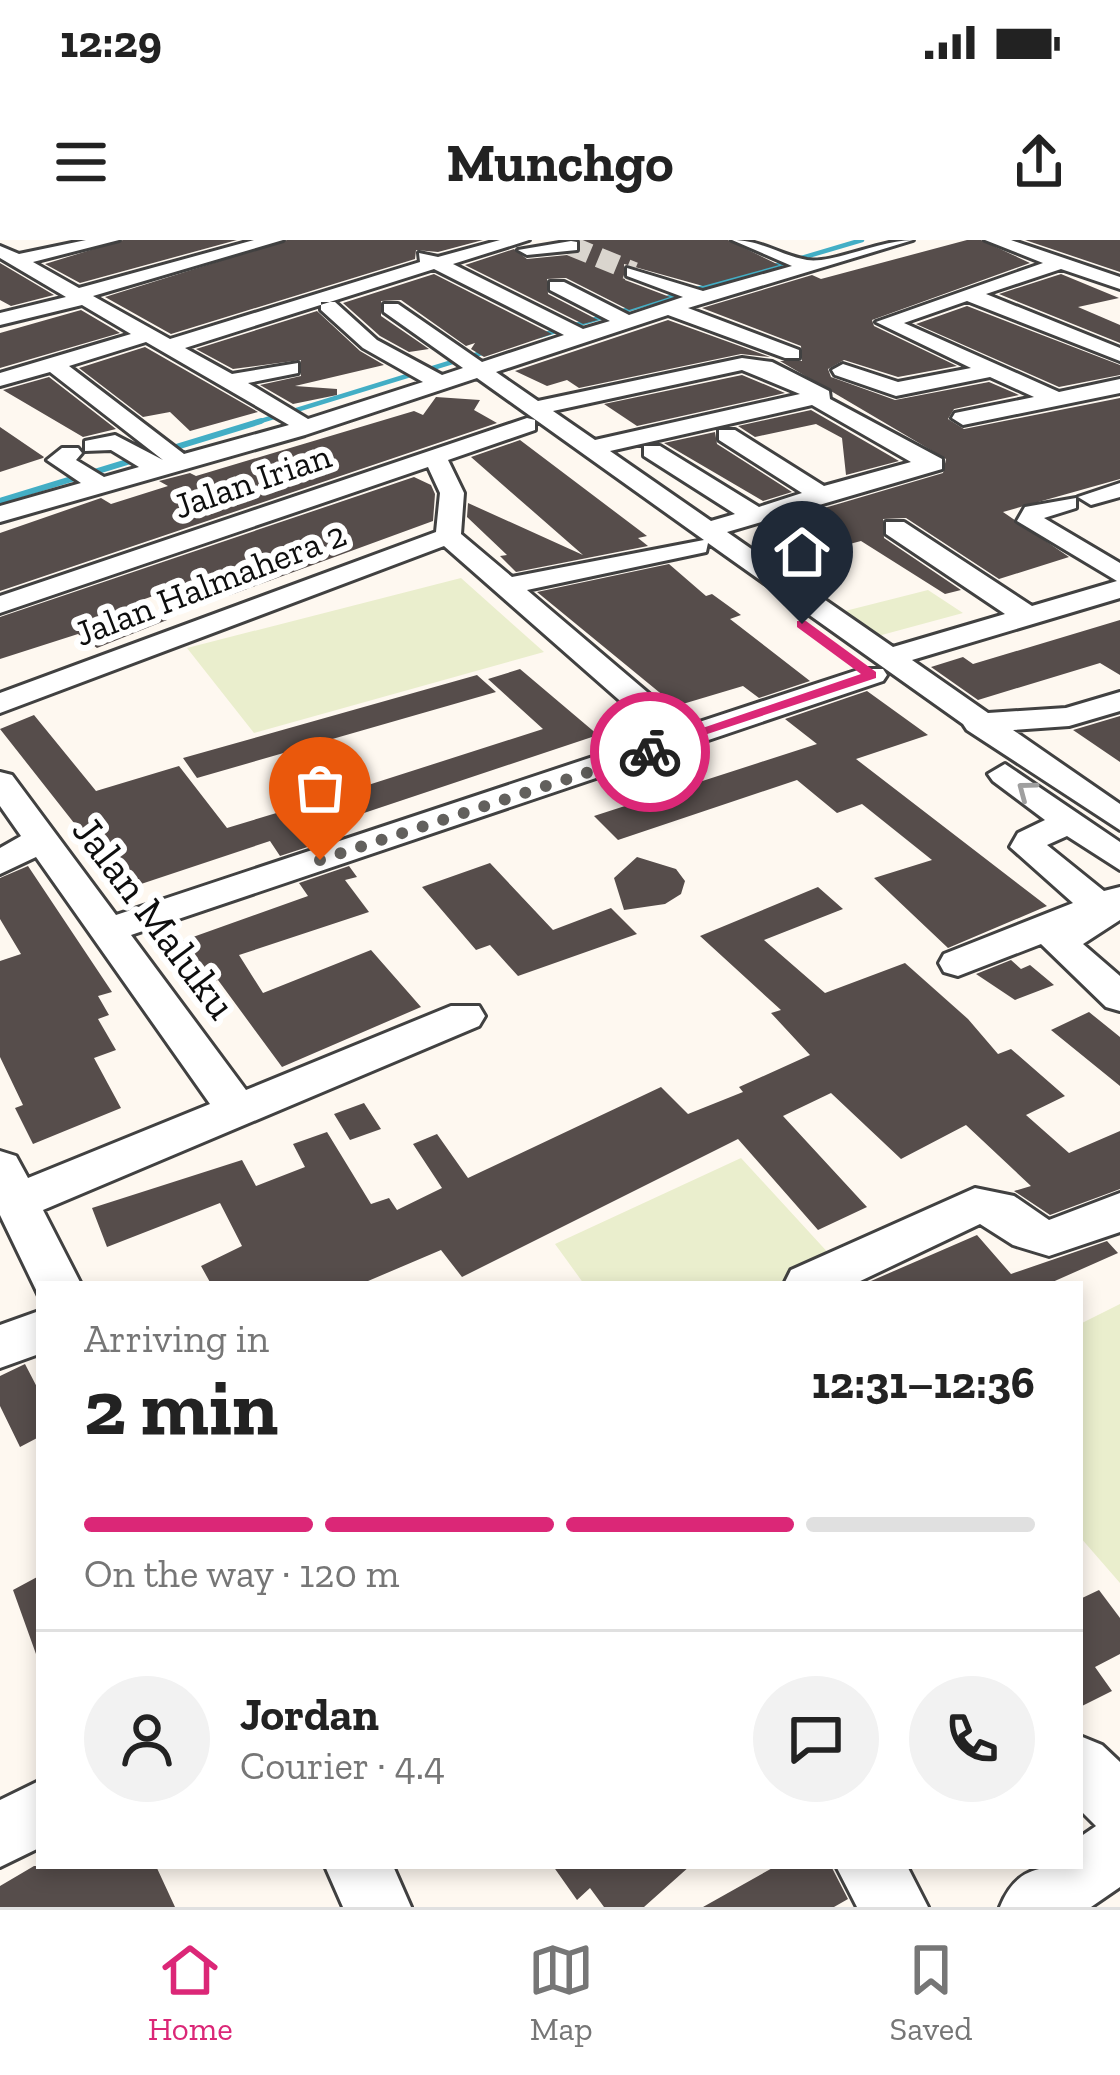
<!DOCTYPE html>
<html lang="en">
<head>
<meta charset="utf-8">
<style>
	:root { --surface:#fff; --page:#f2f2f2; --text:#222; --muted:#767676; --line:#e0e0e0; --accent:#db2777 }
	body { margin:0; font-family:"Zilla Slab",serif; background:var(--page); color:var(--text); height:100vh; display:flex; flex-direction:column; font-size:45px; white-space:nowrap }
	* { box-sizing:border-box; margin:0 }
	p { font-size:39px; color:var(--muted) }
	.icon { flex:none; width:66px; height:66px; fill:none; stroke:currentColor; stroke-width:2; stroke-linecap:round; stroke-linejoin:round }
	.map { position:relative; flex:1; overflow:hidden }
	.panel { position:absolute; left:36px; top:1041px; width:1047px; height:588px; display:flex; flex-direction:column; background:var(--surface); border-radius:0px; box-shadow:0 6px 18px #0003 }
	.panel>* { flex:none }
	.pin { position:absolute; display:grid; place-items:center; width:102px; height:102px; color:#fff; margin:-123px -51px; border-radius:50% 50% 50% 0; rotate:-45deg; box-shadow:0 0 12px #0007 }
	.pin .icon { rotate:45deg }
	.courier { position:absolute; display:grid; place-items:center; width:120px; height:120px; margin:-60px; border:9px solid #db2777; border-radius:50%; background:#fff; color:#222; box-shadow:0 3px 15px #0007 }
	.summary em { font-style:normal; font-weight:700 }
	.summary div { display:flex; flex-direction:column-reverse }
	.summary { display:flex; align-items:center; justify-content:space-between; height:204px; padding:0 48px }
	h1 { font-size:78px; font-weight:700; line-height:90px }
	.bar { display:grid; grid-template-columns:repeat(4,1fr); gap:18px 12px; align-content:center; height:144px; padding:0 48px }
	.bar i { height:15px; border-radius:9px; background:var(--line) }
	.bar .current { background:var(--accent) }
	.bar p { grid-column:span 4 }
	.line { display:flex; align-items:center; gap:30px; padding:0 48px; border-top:3px solid var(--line) }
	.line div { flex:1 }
	.round { display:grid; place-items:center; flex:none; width:126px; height:126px; border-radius:63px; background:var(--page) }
	.status { display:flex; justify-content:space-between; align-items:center; height:84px; padding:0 60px; background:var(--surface); direction:ltr }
	.status svg { height:33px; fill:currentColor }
	header { display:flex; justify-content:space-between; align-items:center; height:156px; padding:0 48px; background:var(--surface); font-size:54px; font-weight:700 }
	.menu { display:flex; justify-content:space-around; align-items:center; height:168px; border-top:3px solid var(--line); background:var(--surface); font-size:33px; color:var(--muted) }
	.menu a { display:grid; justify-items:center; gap:6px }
	.menu .current { color:var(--accent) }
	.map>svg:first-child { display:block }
</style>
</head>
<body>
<div class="status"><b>12:29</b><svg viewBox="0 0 49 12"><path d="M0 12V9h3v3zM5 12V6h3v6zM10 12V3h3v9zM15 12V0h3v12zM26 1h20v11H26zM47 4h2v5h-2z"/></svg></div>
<header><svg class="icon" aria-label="menu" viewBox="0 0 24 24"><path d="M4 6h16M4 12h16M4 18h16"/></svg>Munchgo<svg class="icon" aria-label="share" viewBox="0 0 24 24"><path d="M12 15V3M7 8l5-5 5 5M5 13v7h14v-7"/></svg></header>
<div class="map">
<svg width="1120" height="1667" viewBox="0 0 1120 1667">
	<rect width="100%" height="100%" fill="#fef8f0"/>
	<path fill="#eaeecd" d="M461 338 544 412 254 493 187 408Z
		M928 350 963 373 878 396 845 371Z
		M741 918 832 1017 778 1044H584L555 1004Z
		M1120 1064V1343L1080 1297V1084Z"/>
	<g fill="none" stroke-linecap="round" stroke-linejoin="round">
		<path stroke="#43aec5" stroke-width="4.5" d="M539 96 862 0
			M251 184 488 111"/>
		<path stroke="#43aec5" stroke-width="6" d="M0 261 261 181"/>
	</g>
	<path fill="#564d4b" d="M123 0H237L80 43 45 24Z
		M287 0H483L438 12 416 10 415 19 171 94 105 57Z
		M581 0H728L779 25 703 46 624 24 625 40 670 57 629 70 566 38 547 39 548 54 598 80 583 84 465 25 514 9 527 19 577 14Z
		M967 0H981L1030 23 872 80 874 86 957 126 898 137 844 120 828 129 831 137 895 160 989 142 1019 155 954 169 948 179 964 189 1120 158V239L1003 272 1069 317 999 339 906 278 883 279 884 298 961 350 945 354 861 301 800 317 760 287 943 233 946 219 780 121H802L801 106 702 68 812 35 821 39Z
		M1025 0H1120V32Z
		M0 23 54 55 11 66 0 60Z
		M434 34 552 94 484 117 471 109 475 103 466 106 401 60 381 61V76L429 109 409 112 380 96 343 63Z
		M1061 34 1119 58 1078 67 1120 85V103L999 54Z
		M967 66 1120 125V135L1059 147 916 84Z
		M81 70 120 93 0 128V93Z
		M317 71 360 111 384 125 295 146 337 149V155L293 164 260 145 301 136V120L233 129 196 109Z
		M668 80 770 117 741 114 579 148 567 140 547 146 515 131Z
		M145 107 258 172 190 191 170 172 143 177 79 128Z
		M742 135 785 153 637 186 604 164Z
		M49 137 116 189 83 197 3 150Z
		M436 157 480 160 474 170 497 183 0 351V293L101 258 111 264 168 246 159 241 190 233 196 236 414 171 423 175Z
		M811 170 899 221 846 235 842 198 816 184 755 197 738 186Z
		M0 187 44 217 43 218 0 232Z
		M715 192 717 204 792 252 763 261 664 203Z
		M520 200 647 296 638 298 648 306 516 332 500 316 507 315 467 277 468 263 583 315 471 217Z
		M414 237 431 245 435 254 433 281 228 356 201 339 139 361 167 380 97 408 78 394 0 419V377Z
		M669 324 706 356 712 354 741 375 730 379 810 441 759 458 743 446 676 466 537 352Z
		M1120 380V435L1100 423 978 460 931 427 963 417 973 424Z
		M520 429 598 495 358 575 340 554 543 489 488 439Z
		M477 435 496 452 197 538 183 518Z
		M867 451 928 495 856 519 1047 666 948 708 874 638 932 620 862 564 837 573 797 540 618 600 594 576 817 504 785 479Z
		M34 475 96 551 179 526 227 588 303 565 329 600 280 616 270 601 126 649 0 489Z
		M1120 476V522L1073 490Z
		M637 617 676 629 685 641 681 654 665 664 624 670 614 638Z
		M490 623 553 690 611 668 637 694 518 736 490 705 476 710 422 647Z
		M28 626 112 752 98 756 109 775 98 779 116 810 94 818 121 868 33 904 15 868 23 865 0 817V721L21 714 0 679V638Z
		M349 626 357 637 345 640 369 672 239 715 263 753 371 710 421 767 282 827 218 740 204 745 179 702 308 656 299 643Z
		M818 647 843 669 764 700 825 753 905 723 968 779 998 814 1011 809 1065 856 1026 875 1069 913 1120 891V949L1050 975 1014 951 1031 946 966 885 901 919 831 853 783 876 867 967 818 990 738 899 462 1037 441 1010 361 1044H211L201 1026 242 1006 220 963 107 1007 92 968 242 920 256 946 305 927 293 904 327 892 371 964 389 958 397 970 442 948 413 904 437 894 468 938 661 847 688 874 743 852 739 847 810 815 771 773 781 770 700 696Z
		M1011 720 1021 729 1030 725 1054 745 1015 760 976 734Z
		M1089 772 1120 797V846L1051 790Z
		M364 863 381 889 350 900 334 874Z
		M977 995 1011 1034 1107 1001 1118 1013 1048 1044H864Z
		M25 1124 39 1151V1197L20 1207 0 1166V1136Z
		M39 1336V1414H36L13 1350Z
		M1099 1350 1120 1378V1414L1095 1427 1112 1451 1080 1467V1359Z
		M34 1626H156L175 1667H0V1646Z
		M553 1626H690L644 1667H604L590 1648 577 1660Z
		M776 1626H831L848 1659 834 1667H703Z"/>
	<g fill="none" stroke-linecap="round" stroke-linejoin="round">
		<path stroke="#dad5ce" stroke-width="20" stroke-dasharray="20 10" stroke-linecap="butt" d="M571 6 634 32"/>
		<g stroke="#414141" stroke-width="6">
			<path id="minor" d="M86 0H119L33 22 79 48 254 0H283L93 56 170 99 420 22 419 13 438 17 500 0H529L453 24 583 89 610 81 550 50V42H564L629 75 683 57 627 36V28L703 51 792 26 732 0C761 0 780 15 807 20 833 24 880 0 913 0L688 68 799 110V118H785L668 75 496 132 538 161 742 118 772 122 829 151 830 159 942 219V229L727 292 893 407 1005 374 886 294V282H904L1032 366 1117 341 1017 281 1025 267 1076 258V268L1044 278 1120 323V358L912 420 988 473 1066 468 1120 452V471L1069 486 1013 490 1120 564V590L967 490 963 484 708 303 706 312 527 350 687 486 861 429H883L887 435 883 441 131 695 246 850 451 766H479L485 776 479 786 43 970 81 1044H39V1056L0 975V911L16 916 28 938 210 864 36 617 0 634V608L21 596 0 566V532L12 535 116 675 659 495 444 306 0 473V453L436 292 440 253 428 227 0 373V356L527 178 535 180V190L448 220 464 253 461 294 512 337 704 300 477 138 305 195 0 282V266L81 243 47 220 62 208H78L82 213 76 220 104 237 139 227 111 210 85 211V201L115 195 163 220 50 132 0 146V133L131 94 82 65 0 85V73L66 57 0 18V6L19 14ZM434 29 564 95 482 122 398 64H384V72L463 128 442 135 377 100 335 62H321V70L363 108 423 142 308 179 248 143 298 133V123L232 134 185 108ZM146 102 289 185 184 214 69 126ZM742 130 800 154 595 200 553 171ZM812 165 911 222 824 246 735 190H719V200L802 253 759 267 660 206H644V216L735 274 711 281 610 211Z
				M985 0H1011L1120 37V49L1061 29 986 54 1120 108V121L967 61 904 83 1059 152 1120 139V153L963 185 952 178 955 173 1034 157 990 137 896 156 835 135 832 130 843 124 898 142 971 128 876 82 1043 23Z
				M571 1 577 2V10L527 15 518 10Z
				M1120 243V257L1091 265 1078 257Z
				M1005 524 1120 602V630L1067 596 1047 605 1104 651 1120 647V680L1083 704 1120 736V771L1106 767 1041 704 958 736 944 732 939 723 944 714 1073 663 1010 607 1018 593 1045 580 993 541 988 534Z
				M975 948 1014 956 1049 980 1120 953V992L1049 1016 1013 1005 980 984 854 1044H784L791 1030Z
				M39 1071V1114L0 1128V1085Z
				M1080 1496 1102 1505 1120 1522V1647L1091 1667H1000C1016 1627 1040 1626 1080 1626V1597L1096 1586 1080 1570Z
				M39 1541V1608L0 1627V1560Z
				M325 1626H393L411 1667H343Z
				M836 1626H907L928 1667H857Z"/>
		</g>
		<use href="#minor" fill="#fff" fill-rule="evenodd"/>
	</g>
	<defs><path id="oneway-chevron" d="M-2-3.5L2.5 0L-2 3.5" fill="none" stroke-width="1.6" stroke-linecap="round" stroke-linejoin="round" transform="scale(3)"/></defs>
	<use stroke="#9f9f9f" href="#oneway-chevron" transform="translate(1026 550) rotate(-143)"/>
	<path fill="#db2777" d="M797 381H806L876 432V438L644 515V508L861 434 797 387Z"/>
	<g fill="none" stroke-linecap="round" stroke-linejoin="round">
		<path stroke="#62605d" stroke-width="12" stroke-dasharray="0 21.6" d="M320 620 650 512"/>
	</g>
	<g text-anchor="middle" stroke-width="12" stroke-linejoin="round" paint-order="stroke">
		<g font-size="36" fill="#0e0e0e" stroke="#fff">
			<text transform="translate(252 240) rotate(-19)" y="13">Jalan Irian</text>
			<text transform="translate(210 343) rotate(-21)" y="13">Jalan Halmahera 2</text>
		</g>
		<g font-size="42" fill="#0e0e0e" stroke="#fff">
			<text transform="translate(155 677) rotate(53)" y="15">Jalan Maluku</text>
		</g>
	</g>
</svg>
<div class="pin" style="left:320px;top:620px;background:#ea580c"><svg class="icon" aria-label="bag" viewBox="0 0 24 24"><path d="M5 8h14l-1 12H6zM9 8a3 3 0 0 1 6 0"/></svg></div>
<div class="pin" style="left:802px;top:384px;background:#1f2937"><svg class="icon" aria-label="home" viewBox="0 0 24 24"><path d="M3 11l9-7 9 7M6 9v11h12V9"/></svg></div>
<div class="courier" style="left:650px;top:512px"><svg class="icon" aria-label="bike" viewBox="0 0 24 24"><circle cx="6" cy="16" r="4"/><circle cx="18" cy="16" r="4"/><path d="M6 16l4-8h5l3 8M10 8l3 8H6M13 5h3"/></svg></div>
<section class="panel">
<div class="summary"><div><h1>2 min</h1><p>Arriving in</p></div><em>12:31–12:36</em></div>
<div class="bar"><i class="current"></i><i class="current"></i><i class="current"></i><i></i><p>On the way · 120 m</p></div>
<div class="line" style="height:216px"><a class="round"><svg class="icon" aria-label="person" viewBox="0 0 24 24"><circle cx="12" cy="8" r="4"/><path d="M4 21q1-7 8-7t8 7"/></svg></a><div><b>Jordan</b><p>Courier · 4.4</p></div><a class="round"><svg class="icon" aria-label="chat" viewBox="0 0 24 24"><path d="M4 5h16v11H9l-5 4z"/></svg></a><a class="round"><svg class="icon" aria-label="phone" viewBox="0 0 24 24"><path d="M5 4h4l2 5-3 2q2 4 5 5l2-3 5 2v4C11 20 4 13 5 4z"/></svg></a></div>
</section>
</div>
<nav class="menu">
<a class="current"><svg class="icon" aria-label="home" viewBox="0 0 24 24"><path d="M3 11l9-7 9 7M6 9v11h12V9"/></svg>Home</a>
<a><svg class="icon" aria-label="map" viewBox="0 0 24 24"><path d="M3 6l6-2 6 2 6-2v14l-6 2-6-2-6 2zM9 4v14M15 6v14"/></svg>Map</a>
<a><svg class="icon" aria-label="saved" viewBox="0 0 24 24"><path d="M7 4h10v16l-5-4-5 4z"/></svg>Saved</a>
</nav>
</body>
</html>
